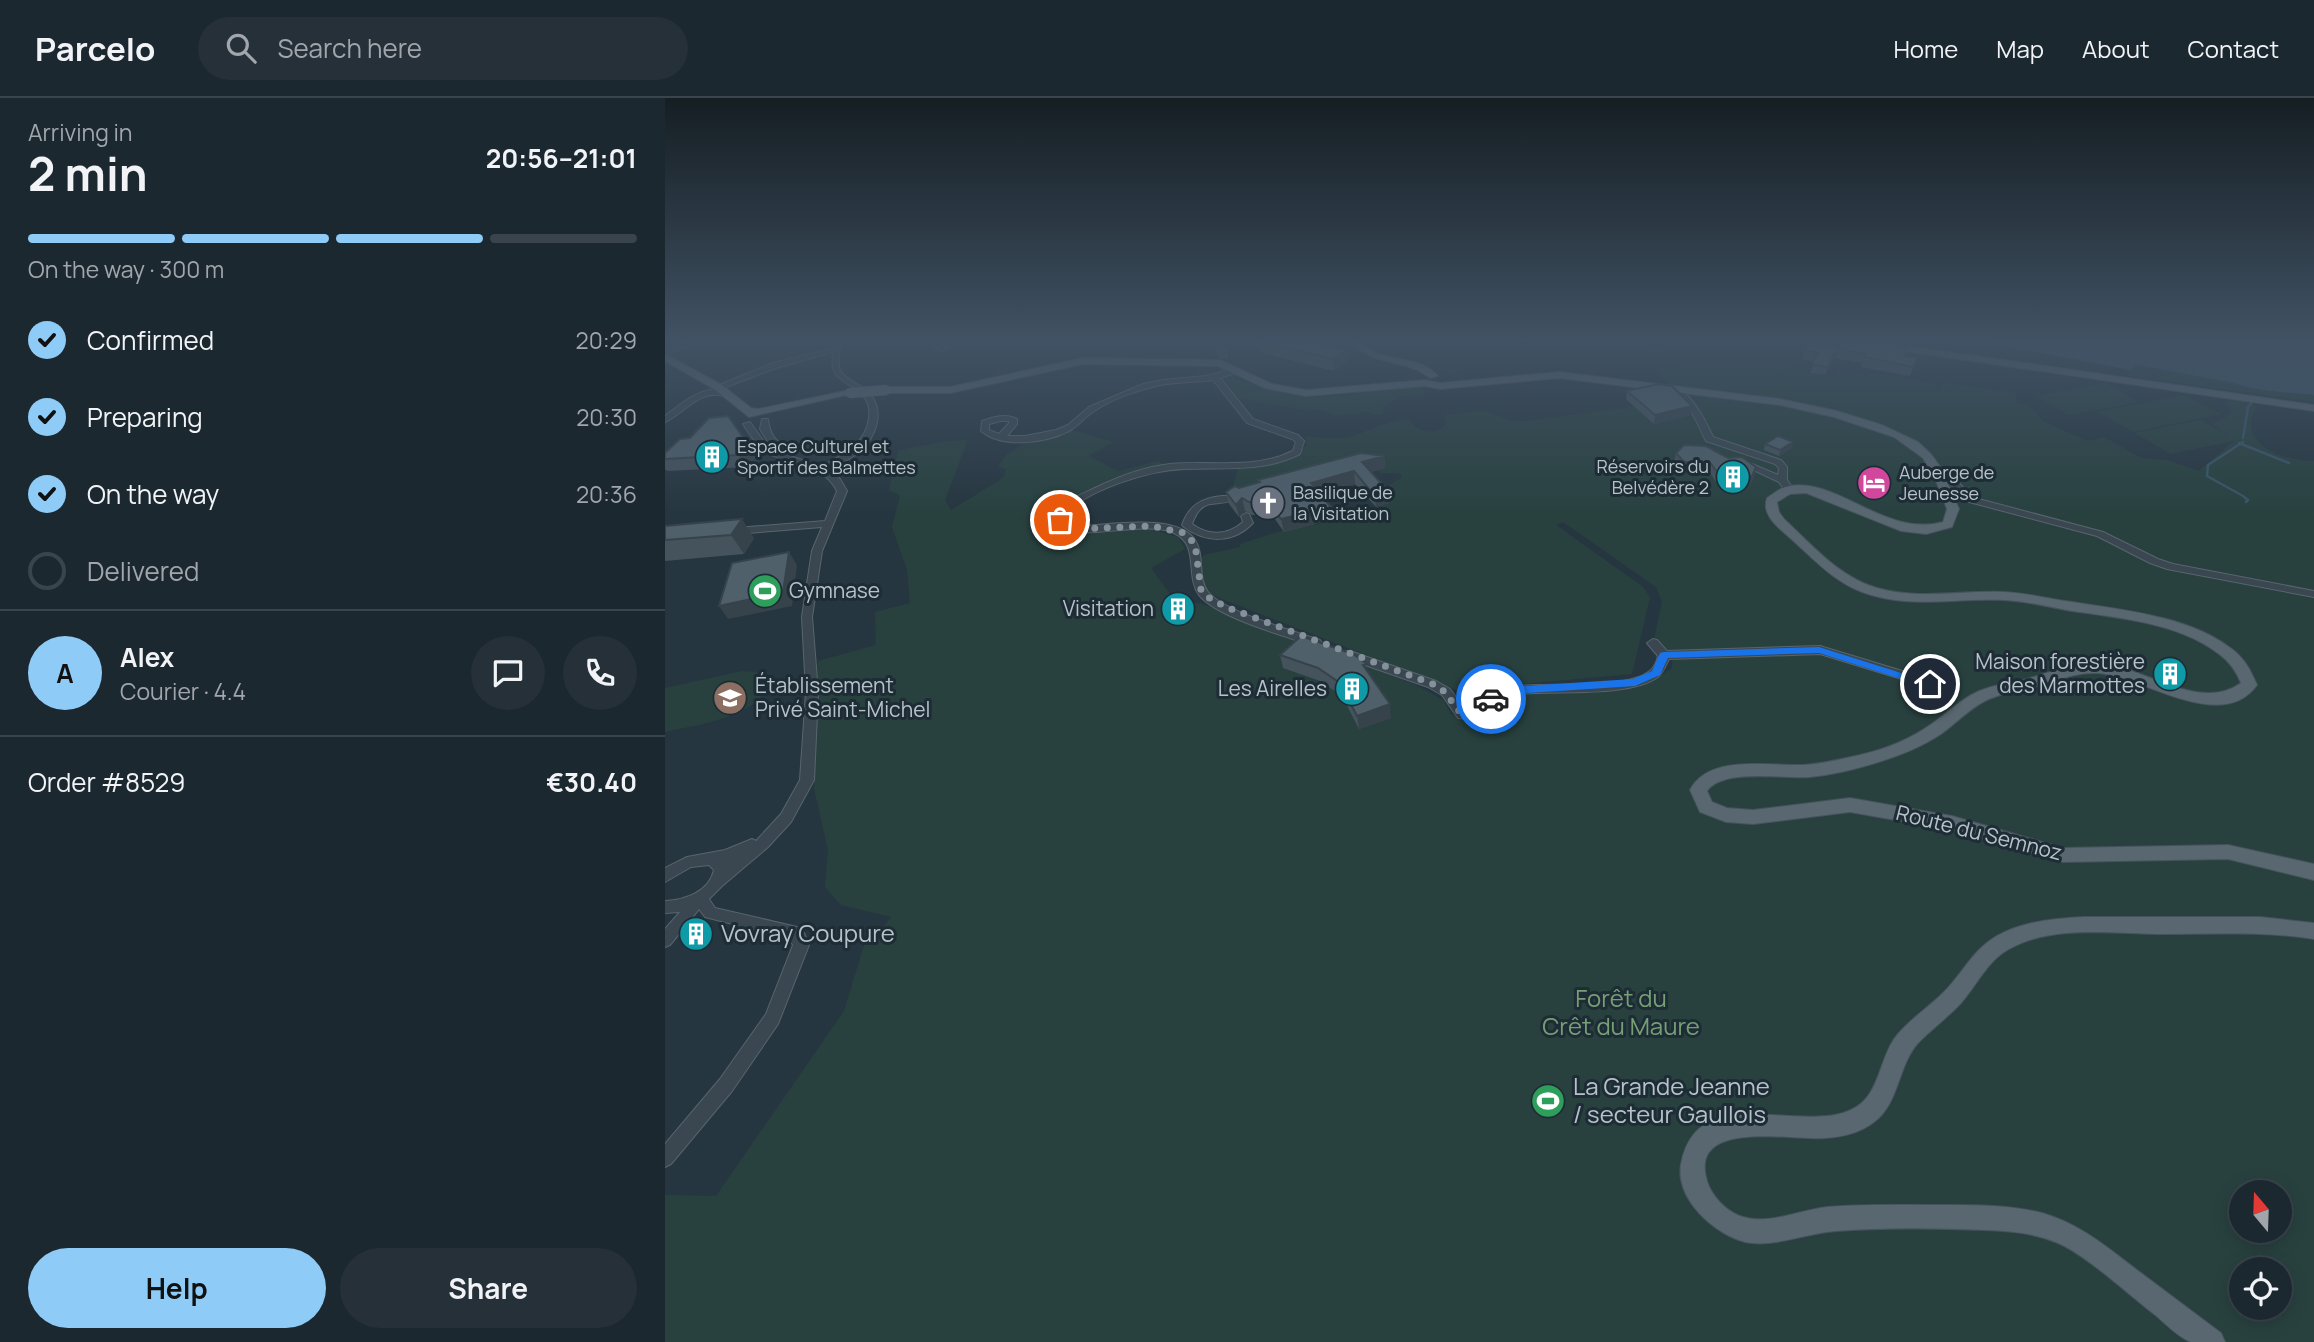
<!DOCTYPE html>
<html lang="en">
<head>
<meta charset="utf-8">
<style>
	:root { --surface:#1c2830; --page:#253038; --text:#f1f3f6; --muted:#a0a6ab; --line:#3a444c; --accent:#8eccf7 }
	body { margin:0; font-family:Manrope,sans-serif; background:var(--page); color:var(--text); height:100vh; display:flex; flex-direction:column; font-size:26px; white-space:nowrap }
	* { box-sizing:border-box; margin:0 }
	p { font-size:23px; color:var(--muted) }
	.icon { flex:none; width:38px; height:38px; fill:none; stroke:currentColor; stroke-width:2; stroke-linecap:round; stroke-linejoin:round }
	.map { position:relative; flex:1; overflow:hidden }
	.panel { display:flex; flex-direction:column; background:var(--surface); width:665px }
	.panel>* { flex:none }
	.needle { width:46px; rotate:341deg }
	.fabs { position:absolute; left:1564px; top:1082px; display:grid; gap:14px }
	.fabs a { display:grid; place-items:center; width:63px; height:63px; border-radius:50%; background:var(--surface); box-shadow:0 4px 18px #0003,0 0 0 2px var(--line); font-size:35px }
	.pin { position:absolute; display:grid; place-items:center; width:60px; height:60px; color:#fff; margin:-30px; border:4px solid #fff; border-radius:50%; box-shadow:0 2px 7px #0007 }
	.courier { position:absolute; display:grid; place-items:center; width:70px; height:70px; margin:-35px; border:5px solid #1a73e8; border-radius:50%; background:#fff; color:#222; box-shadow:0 2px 9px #0007 }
	.head em { font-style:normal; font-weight:700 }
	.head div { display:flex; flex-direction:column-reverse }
	.head { display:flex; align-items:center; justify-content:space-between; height:119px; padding:0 28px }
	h1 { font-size:46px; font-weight:700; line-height:52px }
	.bar { display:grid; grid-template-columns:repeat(4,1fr); gap:10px 7px; align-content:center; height:84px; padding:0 28px }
	.bar i { height:9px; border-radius:5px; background:var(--line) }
	.bar .selected { background:var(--accent) }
	.bar p { grid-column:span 4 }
	.line { display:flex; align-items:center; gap:18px; padding:0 28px; border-top:2px solid var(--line) }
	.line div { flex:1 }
	.round { display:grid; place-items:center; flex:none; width:74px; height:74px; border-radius:37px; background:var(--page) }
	ol { padding:0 28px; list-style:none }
	li { display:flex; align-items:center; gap:21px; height:77px }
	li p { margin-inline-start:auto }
	li .icon { padding:7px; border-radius:50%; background:var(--accent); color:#111; stroke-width:4 }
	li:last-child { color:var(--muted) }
	li i { width:38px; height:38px; border:4px solid var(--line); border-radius:50% }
	.primary-button { display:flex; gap:14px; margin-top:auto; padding:14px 28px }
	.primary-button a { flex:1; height:80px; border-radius:42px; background:var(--accent); color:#111; font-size:28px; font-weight:700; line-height:80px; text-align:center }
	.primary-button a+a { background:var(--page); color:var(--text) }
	header { display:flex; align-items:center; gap:42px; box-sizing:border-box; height:98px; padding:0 35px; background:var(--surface); border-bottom:2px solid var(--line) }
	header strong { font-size:33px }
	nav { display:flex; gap:38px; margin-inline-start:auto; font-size:24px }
	.search { width:490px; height:63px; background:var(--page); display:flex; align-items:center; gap:18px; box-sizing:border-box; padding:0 24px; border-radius:38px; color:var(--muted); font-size:26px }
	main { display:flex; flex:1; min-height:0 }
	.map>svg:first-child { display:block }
</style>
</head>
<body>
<header>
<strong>Parcelo</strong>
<div class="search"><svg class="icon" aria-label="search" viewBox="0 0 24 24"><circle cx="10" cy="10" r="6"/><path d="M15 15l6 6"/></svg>Search here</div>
<nav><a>Home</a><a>Map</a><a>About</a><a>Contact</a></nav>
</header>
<main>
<section class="panel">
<div class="head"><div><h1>2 min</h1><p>Arriving in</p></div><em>20:56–21:01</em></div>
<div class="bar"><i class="selected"></i><i class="selected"></i><i class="selected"></i><i></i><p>On the way · 300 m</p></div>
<ol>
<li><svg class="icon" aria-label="check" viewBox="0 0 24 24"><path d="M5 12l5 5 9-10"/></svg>Confirmed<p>20:29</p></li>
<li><svg class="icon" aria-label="check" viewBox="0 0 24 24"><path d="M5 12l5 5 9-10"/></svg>Preparing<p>20:30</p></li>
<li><svg class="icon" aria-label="check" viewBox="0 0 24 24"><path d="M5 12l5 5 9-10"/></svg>On the way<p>20:36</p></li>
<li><i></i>Delivered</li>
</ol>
<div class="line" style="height:126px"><b class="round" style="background:var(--accent);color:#111">A</b><div><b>Alex</b><p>Courier · 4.4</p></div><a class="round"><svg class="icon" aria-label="chat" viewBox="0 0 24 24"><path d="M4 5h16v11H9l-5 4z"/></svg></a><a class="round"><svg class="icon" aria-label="phone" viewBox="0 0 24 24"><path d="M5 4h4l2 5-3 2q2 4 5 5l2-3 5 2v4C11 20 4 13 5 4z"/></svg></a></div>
<div class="line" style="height:91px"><div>Order #8529</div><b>€30.40</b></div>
<div class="primary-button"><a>Help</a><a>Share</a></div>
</section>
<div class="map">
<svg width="1649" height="1244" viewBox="0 0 1649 1244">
	<rect width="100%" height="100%" fill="#263640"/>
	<path fill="#28413f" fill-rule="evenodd" d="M779 244H829C814 252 804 273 786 277L742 257 764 259 785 255 778 247Z
		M998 250 1004 260 1032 266 1088 262 1144 271 1142 274 1168 279 1175 273 1200 277 1210 275 1271 286 1270 293 1273 294 1278 290 1273 287H1279L1275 284 1350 295 1353 305 1364 307 1378 323 1422 343 1439 339 1477 360 1503 362 1534 373 1569 343 1506 356 1469 335 1536 322 1565 338 1547 326 1563 318 1566 314 1561 303 1577 302 1592 309C1569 346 1620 363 1649 363V1244H0V1097L51 1098 179 913 205 828 218 830 226 819 176 807 160 789 163 752 149 690 153 563 211 547 210 514 245 505 242 472 227 429 235 398 224 392 233 352 282 343 303 342 280 402 286 412 338 380 341 372 333 368 340 358 363 343 381 341 407 332 449 344 424 358 453 373 493 363 501 367 472 375 390 415 389 421C404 445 455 429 480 431 492 432 502 436 513 439L520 451 486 470 512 506 535 505 751 587 778 602 786 616 796 622 848 594 990 582 1007 570 1008 555 995 549 996 546 989 542 997 504 991 489 898 424 891 427 978 489 985 499 967 576 791 592 544 496 539 490 535 461 539 457 575 449V446L647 423 650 427 723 405 714 394 737 379 735 375H715L709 369 566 395 574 368C603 367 621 368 642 346L640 345 641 338C657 340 676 342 691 337 710 330 724 322 744 321 752 334 767 338 780 328V317L818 313 845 322 861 323 968 309 961 301 1001 292 1002 285 992 274 983 252ZM1577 1094H1615V1132H1577ZM1577 1171H1615V1209H1577Z
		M1472 267 1569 285C1590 294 1624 294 1649 297V304L1463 278 1461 270 1466 272Z
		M566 278C601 292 633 301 671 298 700 296 733 286 762 291L758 293 759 297 736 298 717 309 719 316 710 317 704 314 669 318 667 315 649 311 646 313 572 300 557 283V280Z
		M1440 285 1474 304 1403 317 1371 298Z
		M1519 297 1556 316 1468 334 1433 314Z
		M77 573 91 574 102 582C103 618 26 628 0 634V590Z"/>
	<path fill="#395567" d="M1319 244H1649V297C1624 294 1590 294 1569 285L1472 267 1466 272Z"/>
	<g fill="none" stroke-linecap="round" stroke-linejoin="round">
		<path stroke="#395567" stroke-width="2.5" d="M1578 340 1583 309 1588 303
			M1578 344 1543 367 1542 378 1578 398 1583 402 1581 404
			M1574 345 1624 365"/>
		<g stroke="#58656d" stroke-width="2">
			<path id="minor" d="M22 244H32L0 257V252Z
				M169 244H176C176 252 171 263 175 272 180 282 193 285 201 292 222 310 212 339 193 355 184 362 173 366 164 371L175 381 182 393 157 453 147 519 153 594 149 682 126 724 103 749 57 788 44 801 50 810 132 829 139 835 144 847 113 926 67 993 6 1066 0 1069V1046L55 981 101 916 128 847 123 840 40 819 34 811 5 847 0 849V831L15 814 0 815V803C20 802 44 794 49 772L44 767 26 769 0 784V770L22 759 60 752 87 741 91 743 116 716 135 682 141 594 137 519 147 453 157 429 70 436 65 433 70 430 160 423 172 393C158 365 127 369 103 355 92 348 85 337 78 326L85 324 99 344 116 354 103 344 95 331 97 321H103C105 339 112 343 126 354L127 356 125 358 157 368C178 357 201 346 204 320 205 312 204 305 199 299 185 281 163 286 168 254L111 270 56 291 49 289 105 266 168 250Z
				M286 244H296L277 253 270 251Z
				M549 244H555L562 257 561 259H555Z
				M567 271 571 273 570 275 555 280 588 321 633 337 639 343 635 356C597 375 560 369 519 371 484 372 426 391 400 415V421L405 427 412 428C442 428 511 414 530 442 540 457 532 480 543 494 559 514 629 533 655 542L657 545 655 548H647C619 537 553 520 534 497 520 478 535 447 509 435 480 422 417 443 397 430 396 429 392 424 390 422V414C401 402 417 396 432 389 455 378 479 369 505 366 547 362 589 372 628 353L631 344 627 341 582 325 548 282C527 285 504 283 484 290 464 295 441 304 425 316 417 322 412 329 404 333 380 345 337 351 316 333L317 323C329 319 341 315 352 321V326L342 338H360L391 332 403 327 424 309 478 286 498 282 541 278ZM336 323H344V325L334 336 324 332V326Z
				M1004 288C1024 289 1041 323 1048 339L1116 362 1122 369V382L1129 392 1127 394H1121L1114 384 1080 368 1087 366 1113 377 1114 370 1110 366 1041 343C1028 316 1028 311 1004 292Z
				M52 291 63 296 59 298C34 291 20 315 0 324V318C16 306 31 292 52 291Z
				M1271 369C1292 375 1294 390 1310 400L1438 434 1493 461 1508 466 1649 493V499L1502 471 1485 465 1432 438 1304 404C1289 395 1285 379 1268 374V370Z
				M557 398H565L570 401C552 411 538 396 527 426 544 438 562 438 578 424L576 418 581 415 584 416 588 425C568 446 541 445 519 429L517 427C524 407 537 400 557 398Z
				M988 541 992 542 1002 553 1155 548 1270 583 1272 586 1266 590 1155 556 1004 561C1001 567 998 575 993 579 962 601 885 591 847 597 827 600 814 624 793 620L777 597 763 589 677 559 675 556 677 553H685L771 583 785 591 800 612C814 605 826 593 843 589 876 583 962 594 986 572 990 568 992 563 993 558L982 545Z"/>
		</g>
		<g stroke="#46535c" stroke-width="2">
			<path id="major" d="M687 244C699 244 701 251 711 255 733 264 756 259 773 278L765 280C741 260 707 269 687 244Z
				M1192 244H1215L1649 307V313L1197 247Z
				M0 256 57 287 86 310 93 311 185 292 190 295 84 319 49 291 0 263Z
				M418 260 555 262 607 286 641 292 760 282 775 285 894 274 1115 301 1172 313 1217 327 1253 344 1266 356 1276 370 1294 411 1287 429 1261 436 1236 433 1141 395 1125 396 1112 404 1114 414 1119 421C1147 447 1174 479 1212 490 1254 502 1297 492 1339 494 1362 495 1384 501 1407 504 1458 512 1522 518 1564 549 1579 559 1585 571 1592 587 1556 637 1476 577 1432 575 1414 574 1396 581 1380 586 1359 592 1337 594 1318 604 1303 612 1290 626 1276 636 1255 650 1231 659 1207 666 1187 672 1166 677 1145 679 1119 681 1058 670 1042 693L1047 704 1062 710 1088 712 1185 700 1287 718 1398 750 1563 747 1649 766V782L1563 761 1398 764 1287 732 1185 714 1088 726 1061 724 1035 714 1025 692C1044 656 1103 668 1138 667 1157 666 1177 661 1195 657 1221 651 1246 641 1268 625 1281 616 1292 605 1306 597 1324 587 1343 586 1362 581 1383 575 1403 567 1424 565 1473 562 1531 617 1576 585 1571 573 1565 564 1554 556 1514 525 1455 520 1407 513 1384 509 1362 503 1338 502 1293 500 1250 510 1206 497 1171 487 1150 462 1124 439 1113 429 1096 417 1102 400 1107 397 1114 391 1120 389 1171 376 1218 440 1278 424L1282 411 1271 383 1258 360 1229 339 1169 319 1115 307 894 280 775 291 760 288 641 298 600 290 553 268 418 266 285 295H221L216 292 221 289H285Z
				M1418 819H1595L1649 825V841C1599 833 1549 836 1499 836 1450 836 1388 826 1344 851 1322 863 1312 887 1296 905 1283 919 1267 931 1253 945 1233 967 1234 1006 1209 1024 1195 1035 1177 1039 1160 1040 1127 1043 1023 1020 1042 1083 1047 1099 1062 1114 1078 1119 1104 1127 1135 1112 1162 1109 1197 1106 1232 1107 1267 1107 1303 1107 1342 1106 1377 1115 1415 1126 1442 1149 1472 1172 1500 1193 1528 1214 1556 1235L1560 1244C1550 1244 1535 1244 1526 1244 1514 1240 1499 1224 1489 1216 1463 1196 1421 1157 1393 1145 1370 1135 1344 1133 1320 1132 1270 1130 1220 1129 1171 1133 1141 1135 1109 1150 1080 1144 1049 1136 1010 1101 1016 1066 1034 970 1162 1053 1203 998 1215 982 1217 959 1229 941 1242 923 1263 910 1279 894 1291 882 1300 867 1312 854 1338 825 1381 821 1418 819Z"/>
		</g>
		<use href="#minor" fill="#3a4750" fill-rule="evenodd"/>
		<use href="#major" fill="#586770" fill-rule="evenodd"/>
		<g stroke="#46535c" stroke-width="11" stroke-linecap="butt">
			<path id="major-bridge" d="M185 295 221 292"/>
		</g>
		<use href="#major-bridge" stroke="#586770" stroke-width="10"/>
	</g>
	<path fill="#44535c" d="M588 244H648L682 252 683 263 669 273 597 255Z
		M1173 249 1171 258 1160 277 1145 275 1149 263 1137 261 1139 252Z
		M1173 251 1239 258 1252 260 1245 278 1196 269 1197 265 1170 260Z
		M962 293 1026 317 989 326 961 301Z
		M81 344 95 361 81 369 2 373 0 371V355Z
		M1100 346 1127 350 1114 358 1099 352Z
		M1011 355 1063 360 1091 369 1089 379 1085 387 1066 390 1051 384 1045 375 1028 376 1016 372 1009 364Z
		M719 358 720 370 706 374 724 405 711 409 690 386 655 395 668 421 619 434 605 414 594 417H587L580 413 574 419 564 406 561 394 594 385 593 382Z
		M0 428 89 440 79 456 0 463Z
		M615 557 703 574 726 620 694 631 677 598 655 583 618 570Z"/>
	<path fill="#37434b" d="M1173 249 1171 258 1160 277 1163 269Z
		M682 252 683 263 669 273 667 261Z
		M1027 308 1026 317 989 326 990 317Z
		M77 338 85 350 88 349 95 361 81 369 73 357 75 340Z
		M1128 344 1127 350 1114 358 1115 352Z
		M719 358 720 370 698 376 697 364Z
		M1091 369 1089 379 1085 387 1066 390 1068 380Z
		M689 373 690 386 648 397 646 385Z
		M723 393 724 405 711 409 709 397Z
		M577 400 580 413 574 419 571 407Z
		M602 402 605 414 594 417 592 405Z
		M666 409 668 421 619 434 616 421Z
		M77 421 89 440 79 456 66 437Z
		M124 454 132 467 127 508 63 521 54 508Z
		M725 606 726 620 694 631 692 618Z"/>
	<path fill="#4f606b" stroke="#37434b" stroke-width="2" d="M595 244H648L682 252 667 261Z
		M1143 244 1173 249 1163 269 1147 266 1154 255 1139 252Z
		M1178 244H1223L1242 247 1239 258 1252 260 1248 269 1199 259 1200 256 1173 251Z
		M993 286 1007 288 1027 308 990 317 962 293Z
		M63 318 77 338 75 340 88 349 73 357 0 361V355L15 341 25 340 44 320Z
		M1113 338 1128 344 1115 352 1100 346Z
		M1019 347 1041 348 1063 360 1077 359 1091 369 1087 378 1068 380 1053 375 1046 366 1030 367 1018 363 1011 355Z
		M696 355 719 358 697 364 723 393 709 397 689 373 646 385 666 409 616 421 602 402 592 405 584 404 577 400 571 407 561 394 570 388 574 390 595 384 593 382Z
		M77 421 66 437 0 442V428Z
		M124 454 118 494 54 508 67 465Z
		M636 538 688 556 702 566 698 567 725 606 692 618 675 585 653 570 615 557Z"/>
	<linearGradient id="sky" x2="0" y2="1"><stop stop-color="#151e23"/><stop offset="0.58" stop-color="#415264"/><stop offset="1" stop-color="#415264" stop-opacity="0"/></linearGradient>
	<rect width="1649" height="418" fill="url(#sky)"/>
	<path fill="#1a73e8" d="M1154 549 1271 586 1265 590 1154 555 1003 560 995 577 970 588 846 596 826 605 821 601 844 589 968 581 987 573 995 555 999 554Z"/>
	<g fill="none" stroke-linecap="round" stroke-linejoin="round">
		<path stroke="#84919a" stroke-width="7" stroke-dasharray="0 12.6" d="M395 422 402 429 412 431 487 428 519 435 530 446 536 492 541 498 561 509 768 586 780 594 797 617 809 614 826 601"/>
	</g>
	<defs>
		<g id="building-disc" transform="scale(1.75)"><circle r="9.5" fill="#0f9aa8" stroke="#1e2c35"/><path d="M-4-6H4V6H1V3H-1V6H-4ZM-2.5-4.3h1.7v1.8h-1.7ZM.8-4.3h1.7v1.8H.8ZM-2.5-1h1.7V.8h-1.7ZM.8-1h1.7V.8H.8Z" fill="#fff"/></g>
		<g id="hotel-disc" transform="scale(1.75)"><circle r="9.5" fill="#d1479c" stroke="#1e2c35"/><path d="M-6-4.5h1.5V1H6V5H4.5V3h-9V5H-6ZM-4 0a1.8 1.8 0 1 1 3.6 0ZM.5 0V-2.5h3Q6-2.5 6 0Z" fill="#fff"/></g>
		<g id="church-disc" transform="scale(1.75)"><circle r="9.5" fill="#6b7280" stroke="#1e2c35"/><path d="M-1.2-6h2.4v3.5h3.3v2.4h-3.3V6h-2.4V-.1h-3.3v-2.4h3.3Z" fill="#fff"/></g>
		<g id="stadium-disc" transform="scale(1.75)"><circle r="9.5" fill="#2e9e5b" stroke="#1e2c35"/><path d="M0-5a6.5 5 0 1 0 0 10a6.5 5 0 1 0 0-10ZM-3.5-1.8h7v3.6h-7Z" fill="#fff"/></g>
		<g id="school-disc" transform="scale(1.75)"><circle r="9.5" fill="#8d6e63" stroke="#1e2c35"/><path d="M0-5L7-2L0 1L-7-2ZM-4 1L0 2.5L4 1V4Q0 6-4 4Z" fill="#fff"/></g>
	</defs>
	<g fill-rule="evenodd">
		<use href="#building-disc" x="47" y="359"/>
		<use href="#building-disc" x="1068" y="379"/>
		<use href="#hotel-disc" x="1209" y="385"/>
		<use href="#church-disc" x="603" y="405"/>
		<use href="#stadium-disc" x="100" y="493"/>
		<use href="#building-disc" x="513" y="511"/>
		<use href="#building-disc" x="1505" y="576"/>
		<use href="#building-disc" x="687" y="591"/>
		<use href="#school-disc" x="65" y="600"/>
		<use href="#building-disc" x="31" y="836"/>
		<use href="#stadium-disc" x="883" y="1003"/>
	</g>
	<g text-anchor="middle" stroke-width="6" stroke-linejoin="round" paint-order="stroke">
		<g font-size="18" fill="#b6c2ca" stroke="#1e2c35" text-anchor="start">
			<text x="72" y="355">Espace Culturel et<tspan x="72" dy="21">Sportif des Balmettes</tspan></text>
			<text x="1044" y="375" text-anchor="end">Réservoirs du<tspan x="1044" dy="21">Belvédère 2</tspan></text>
			<text x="1234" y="381">Auberge de<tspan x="1234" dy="21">Jeunesse</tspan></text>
			<text x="628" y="401">Basilique de<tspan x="628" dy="21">la Visitation</tspan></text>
		</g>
		<g font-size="21" fill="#b6c2ca" stroke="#1e2c35" text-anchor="end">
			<text x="124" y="500" text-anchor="start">Gymnase</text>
			<text x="489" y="518">Visitation</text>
			<text x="1480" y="571">Maison forestière<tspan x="1480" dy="24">des Marmottes</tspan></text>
			<text x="90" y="595" text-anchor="start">Établissement<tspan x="90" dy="24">Privé Saint-Michel</tspan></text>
			<text x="662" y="598">Les Airelles</text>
		</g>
		<g font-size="21" fill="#b6c2ca" stroke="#1e2c35">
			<text transform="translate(1314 735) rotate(14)" y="7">Route du Semnoz</text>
		</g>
		<g font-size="24" fill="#b6c2ca" stroke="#1e2c35" text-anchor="start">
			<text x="56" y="844">Vovray Coupure</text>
			<text x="908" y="997">La Grande Jeanne<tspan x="908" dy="28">/ secteur Gaullois</tspan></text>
		</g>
		<g font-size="24" fill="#75a076" stroke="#1e2c35">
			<text x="956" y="909">Forêt du<tspan x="956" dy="28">Crêt du Maure</tspan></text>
		</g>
	</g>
</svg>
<div class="fabs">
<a><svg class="needle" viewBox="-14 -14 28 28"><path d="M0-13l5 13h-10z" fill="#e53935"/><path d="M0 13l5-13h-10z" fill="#a0a6ab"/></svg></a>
<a><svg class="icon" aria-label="locate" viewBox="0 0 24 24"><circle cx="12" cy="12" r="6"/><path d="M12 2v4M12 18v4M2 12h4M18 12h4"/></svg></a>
</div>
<div class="pin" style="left:395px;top:422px;background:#ea580c"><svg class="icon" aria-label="bag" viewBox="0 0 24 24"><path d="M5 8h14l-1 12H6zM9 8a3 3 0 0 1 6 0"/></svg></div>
<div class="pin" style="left:1265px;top:586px;background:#1f2937"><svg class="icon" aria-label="home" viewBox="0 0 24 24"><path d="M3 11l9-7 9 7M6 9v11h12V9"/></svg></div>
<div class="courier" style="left:826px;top:601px"><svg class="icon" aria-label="car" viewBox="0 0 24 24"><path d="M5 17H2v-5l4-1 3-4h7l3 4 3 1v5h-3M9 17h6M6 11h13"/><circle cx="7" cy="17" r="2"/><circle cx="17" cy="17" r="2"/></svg></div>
</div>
</main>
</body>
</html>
